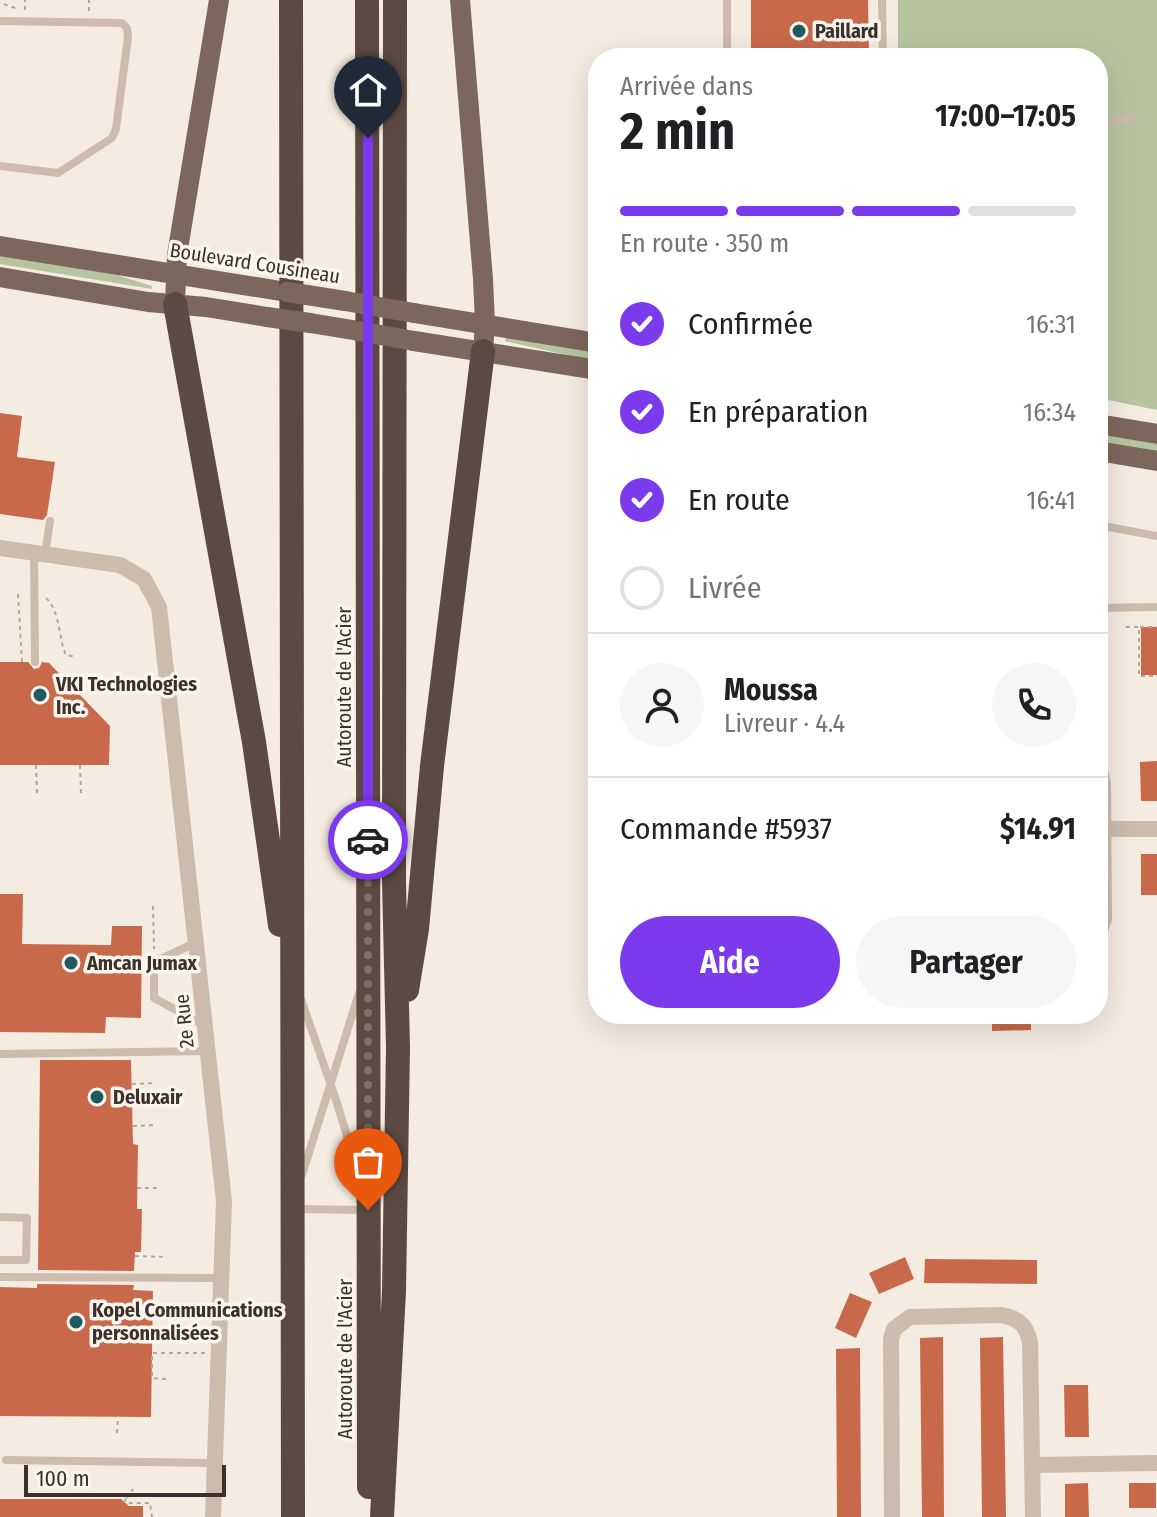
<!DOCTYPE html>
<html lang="fr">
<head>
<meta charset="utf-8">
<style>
	:root { --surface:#fff; --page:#f6f6f6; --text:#202124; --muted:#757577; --line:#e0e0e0; --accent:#7c3aed }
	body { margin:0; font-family:"Fira Sans Condensed",sans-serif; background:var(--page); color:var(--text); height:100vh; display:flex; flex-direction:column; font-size:30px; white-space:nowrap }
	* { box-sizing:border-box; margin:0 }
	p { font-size:26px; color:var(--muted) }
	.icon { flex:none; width:44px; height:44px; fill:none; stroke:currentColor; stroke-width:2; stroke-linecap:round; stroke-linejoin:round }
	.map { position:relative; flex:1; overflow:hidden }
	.side { position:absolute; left:588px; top:48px; width:520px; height:976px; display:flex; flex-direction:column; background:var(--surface); border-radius:32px; box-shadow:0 8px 32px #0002 }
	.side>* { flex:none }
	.scale { position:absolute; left:24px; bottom:20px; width:202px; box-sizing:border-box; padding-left:8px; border:4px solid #3b302b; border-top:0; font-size:22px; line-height:28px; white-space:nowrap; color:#3b302b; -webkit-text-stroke:6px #fbf5ee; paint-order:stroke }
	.pin { position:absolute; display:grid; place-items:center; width:68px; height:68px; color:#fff; margin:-82px -34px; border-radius:50% 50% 50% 0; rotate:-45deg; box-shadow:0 0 8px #0007 }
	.pin .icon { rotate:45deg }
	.courier { position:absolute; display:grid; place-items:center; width:80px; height:80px; margin:-40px; border:6px solid #7c3aed; border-radius:50%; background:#fff; color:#222; box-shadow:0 2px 10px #0007 }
	.head em { font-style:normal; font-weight:700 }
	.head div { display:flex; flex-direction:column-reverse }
	.head { display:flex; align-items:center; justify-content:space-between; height:136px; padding:0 32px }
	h1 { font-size:52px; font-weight:700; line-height:60px }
	.bar { display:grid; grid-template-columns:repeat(4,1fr); gap:12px 8px; align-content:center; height:96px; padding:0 32px }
	.bar i { height:10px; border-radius:6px; background:var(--line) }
	.bar .current { background:var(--accent) }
	.bar p { grid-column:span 4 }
	.line { display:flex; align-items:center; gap:20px; padding:0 32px; border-top:2px solid var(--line) }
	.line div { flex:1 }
	.round { display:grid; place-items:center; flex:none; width:84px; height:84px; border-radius:42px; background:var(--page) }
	ol { padding:0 32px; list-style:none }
	li { display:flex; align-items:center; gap:24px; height:88px }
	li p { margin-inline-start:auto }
	li .icon { padding:8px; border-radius:50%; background:var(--accent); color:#fff; stroke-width:4 }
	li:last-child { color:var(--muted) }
	li i { width:44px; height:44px; border:4px solid var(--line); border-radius:50% }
	.cta { display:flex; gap:16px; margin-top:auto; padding:16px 32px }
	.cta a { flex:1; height:92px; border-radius:48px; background:var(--accent); color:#fff; font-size:32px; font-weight:700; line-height:92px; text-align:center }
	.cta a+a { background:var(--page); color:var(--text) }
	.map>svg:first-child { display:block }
</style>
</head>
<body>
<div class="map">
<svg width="1157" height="1517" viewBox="0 0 1157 1517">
	<rect width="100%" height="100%" fill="#f4ebe1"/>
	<path fill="#b8c4a0" d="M898 0H1157V410L1098 398V58H898Z
		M0 255 117 275 152 286V289L0 264Z
		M506 337 598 352V362L505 341Z
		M1098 432 1157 442V452L1098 443Z"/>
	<path fill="#c8694b" d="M751 0H868L869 58H751Z
		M0 413 22 416 17 457 55 462 47 515 43 520 0 514Z
		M1141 627H1157V675H1141Z
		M0 662H28L34 669 39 668 42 662 49 663 110 726 109 765H0Z
		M1157 761V801H1141L1140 762Z
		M1141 854H1157V895H1141Z
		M0 894H23L22 944 111 945 112 926H142L141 1018 106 1017 105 1033 0 1032Z
		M992 1014H1031V1030L992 1031Z
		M40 1060H131L133 1144 138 1145 137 1209H142L141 1252H135L134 1271 38 1270Z
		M905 1257 914 1279 879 1294 869 1273Z
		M925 1259 1037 1260V1284L924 1283Z
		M37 1284 134 1285 133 1290 153 1291 151 1417 0 1416V1287L37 1288Z
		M850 1293 872 1302 856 1338 835 1328Z
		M943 1337 944 1517H922L920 1338Z
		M1003 1337 1006 1517H982L980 1338Z
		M860 1348 861 1517H837L836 1349Z
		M1064 1385H1088L1089 1437H1065Z
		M1088 1483 1089 1517H1065V1484Z
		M1129 1483H1156V1508H1129Z
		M0 1499H121L129 1506H143V1517H0Z"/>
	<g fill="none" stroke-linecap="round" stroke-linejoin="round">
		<path stroke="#b9a596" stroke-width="2" stroke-dasharray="4 4" stroke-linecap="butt" d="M4 4 18 9
			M25 10V0
			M89 11V0
			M18 594 22 662
			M46 598C61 612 58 638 66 655L73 656
			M1126 627H1139V676H1157
			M1140 627H1157
			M36 765 37 795
			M80 765 81 793
			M153 906 154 949
			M132 1084 155 1083
			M133 1126 156 1125
			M137 1188H161
			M135 1256 167 1257
			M166 1379 152 1378V1353H205
			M117 1433 118 1416
			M127 1498 133 1489
			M124 1502 126 1499 130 1503H150L152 1517"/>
		<path stroke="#cdbbac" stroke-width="8" d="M727 0V58
			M882 0 883 58
			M0 21 122 23 127 28 128 37 116 129 112 138 58 173 0 166
			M1098 124 1133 117
			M1098 525 1157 536
			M34 553 35 662
			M45 554 50 521
			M1098 608 1157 607
			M195 943 154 962V998L204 1025
			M301 999 337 1103 359 1176
			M0 1054 208 1051
			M302 1175 359 993
			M295 1209 365 1210
			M0 1217 27 1218 26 1260H0
			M0 1277 221 1278
			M6 1460 215 1463"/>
		<path stroke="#cdbbac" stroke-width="16" d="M0 548 120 565 144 579 159 607 224 1201 213 1517
			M1098 763 1103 783 1104 919 1098 936
			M1103 829H1157
			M1033 1465 1157 1463
			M892 1517 891 1339 894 1329 910 1317 1001 1315C1019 1318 1026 1325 1030 1342L1033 1517"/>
		<path stroke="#7d675c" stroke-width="20" d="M460 0 483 279 485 324 483 351
			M0 246 287 292
			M0 277 148 302 206 307 267 317
			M307 295 345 301
			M175 304 177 255 219 0
			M414 313 598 343
			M310 323 359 331
			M414 341 598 370
			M1098 424 1157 434
			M1098 451 1157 461"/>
		<path stroke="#5c4a42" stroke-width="24" d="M291 0 293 1517
			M367 0 369 1487
			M175 304 254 742 280 925
			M407 990 417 929 432 766 483 351
			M382 1517 394 1291 398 1047 394 882 395 0"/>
		<path stroke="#7d675c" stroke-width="20" d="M287 292 307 295
			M345 301 414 313
			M267 317 310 323
			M359 331 414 341"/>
	</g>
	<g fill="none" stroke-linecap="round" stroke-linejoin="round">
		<path stroke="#7c716b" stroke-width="8" stroke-dasharray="0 14.4" d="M368 840V1210"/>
		<path stroke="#7c3aed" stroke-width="10" d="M368 138V840"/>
	</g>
	<g fill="#1f5a5e" stroke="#fbf5ee" stroke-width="3">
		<circle cx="799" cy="31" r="8"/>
		<circle cx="40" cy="695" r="8"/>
		<circle cx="71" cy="963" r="8"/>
		<circle cx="97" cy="1097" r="8"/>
		<circle cx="76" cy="1322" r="8"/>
	</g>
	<g text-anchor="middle" stroke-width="7" stroke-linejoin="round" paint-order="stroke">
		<g font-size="20" font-weight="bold" fill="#3b302b" stroke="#fbf5ee" text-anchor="start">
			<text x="815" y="38">Paillard</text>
			<text x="56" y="691">VKI Technologies<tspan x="56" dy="23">Inc.</tspan></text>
			<text x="87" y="970">Amcan Jumax</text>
			<text x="113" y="1104">Deluxair</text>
			<text x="92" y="1317">Kopel Communications<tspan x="92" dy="23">personnalisées</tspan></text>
		</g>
		<g font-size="20" fill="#3b302b" stroke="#fbf5ee">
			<text transform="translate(255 263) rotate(9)" y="7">Boulevard Cousineau</text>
			<text transform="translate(344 687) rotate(-90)" y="7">Autoroute de l'Acier</text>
			<text transform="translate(184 1021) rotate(-96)" y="7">2e Rue</text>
			<text transform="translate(345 1359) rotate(-90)" y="7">Autoroute de l'Acier</text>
		</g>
	</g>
</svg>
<div class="scale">100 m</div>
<div class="pin" style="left:368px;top:1210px;background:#ea580c"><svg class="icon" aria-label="bag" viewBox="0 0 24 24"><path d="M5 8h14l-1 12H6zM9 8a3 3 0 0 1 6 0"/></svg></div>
<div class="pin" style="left:368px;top:138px;background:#1f2937"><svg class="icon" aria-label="home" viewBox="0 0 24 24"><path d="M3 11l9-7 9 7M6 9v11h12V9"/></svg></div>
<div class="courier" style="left:368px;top:840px"><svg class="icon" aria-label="car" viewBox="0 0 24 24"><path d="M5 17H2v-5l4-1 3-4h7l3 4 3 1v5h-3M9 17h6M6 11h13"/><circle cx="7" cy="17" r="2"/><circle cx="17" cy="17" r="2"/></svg></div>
<section class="side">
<div class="head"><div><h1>2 min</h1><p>Arrivée dans</p></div><em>17:00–17:05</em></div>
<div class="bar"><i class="current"></i><i class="current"></i><i class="current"></i><i></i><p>En route · 350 m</p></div>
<ol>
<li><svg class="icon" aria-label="check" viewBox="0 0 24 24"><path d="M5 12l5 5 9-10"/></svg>Confirmée<p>16:31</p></li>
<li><svg class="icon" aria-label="check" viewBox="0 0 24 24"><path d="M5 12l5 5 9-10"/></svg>En préparation<p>16:34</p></li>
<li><svg class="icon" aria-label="check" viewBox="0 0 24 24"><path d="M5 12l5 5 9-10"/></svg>En route<p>16:41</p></li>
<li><i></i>Livrée</li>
</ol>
<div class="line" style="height:144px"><a class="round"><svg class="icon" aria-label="person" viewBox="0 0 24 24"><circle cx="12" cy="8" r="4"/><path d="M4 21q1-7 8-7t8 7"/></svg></a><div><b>Moussa</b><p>Livreur · 4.4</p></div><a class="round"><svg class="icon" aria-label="phone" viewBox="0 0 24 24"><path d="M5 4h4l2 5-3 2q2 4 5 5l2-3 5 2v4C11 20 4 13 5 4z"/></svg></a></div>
<div class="line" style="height:104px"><div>Commande #5937</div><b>$14.91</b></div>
<div class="cta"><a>Aide</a><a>Partager</a></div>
</section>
</div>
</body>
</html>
